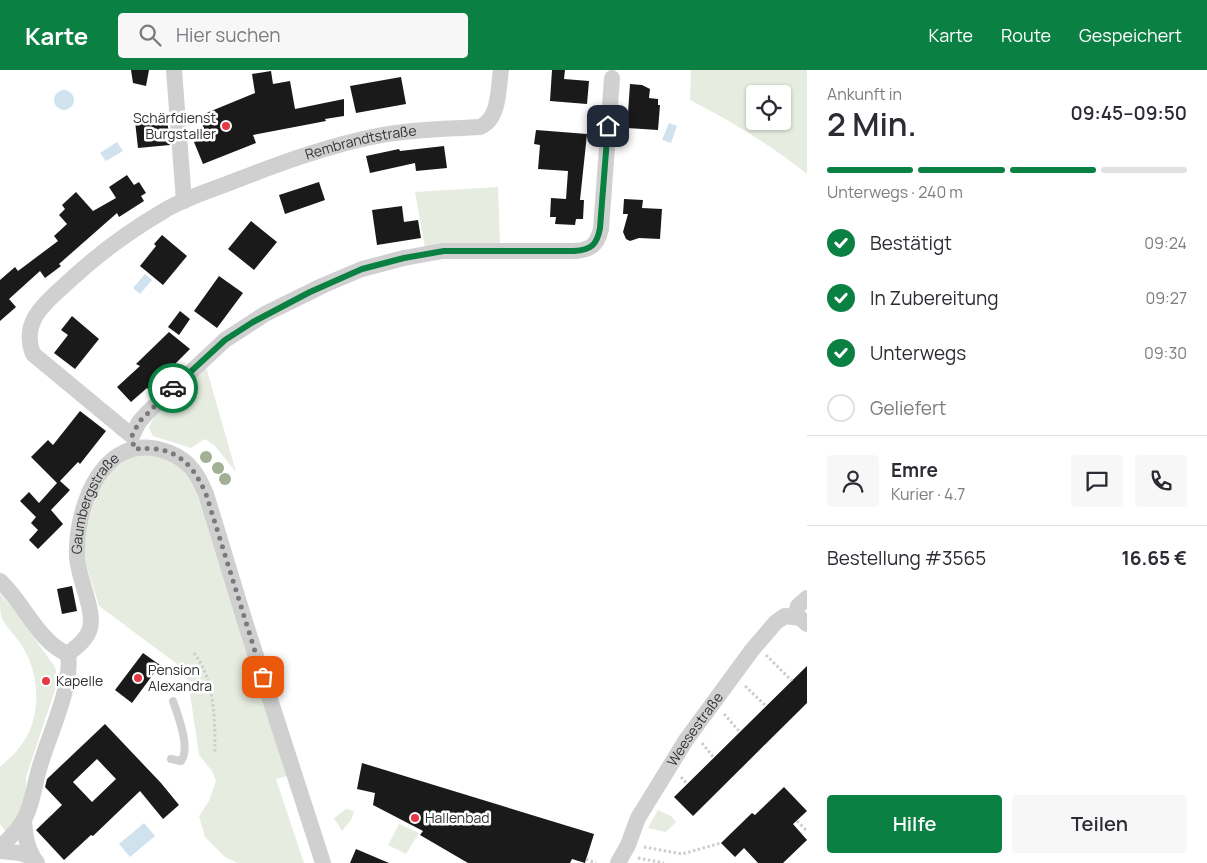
<!DOCTYPE html>
<html lang="de">
<head>
<meta charset="utf-8">
<style>
	:root { --surface:#fff; --page:#f7f7f7; --text:#2b2b33; --muted:#7c7c81; --line:#e1e1e2; --accent:#0b8043 }
	body { margin:0; font-family:Manrope,sans-serif; background:var(--page); color:var(--text); height:100vh; display:flex; flex-direction:column; font-size:19px; white-space:nowrap }
	* { box-sizing:border-box; margin:0 }
	p { font-size:16px; color:var(--muted) }
	.icon { flex:none; width:28px; height:28px; fill:none; stroke:currentColor; stroke-width:2; stroke-linecap:round; stroke-linejoin:round }
	.map { position:relative; flex:1; overflow:hidden }
	.side { display:flex; flex-direction:column; background:var(--surface); width:400px }
	.side>* { flex:none }
	.fabs { position:absolute; left:746px; top:15px; display:grid; gap:10px }
	.fabs a { display:grid; place-items:center; width:45px; height:45px; border-radius:5px; background:var(--surface); box-shadow:0 1px 4px #0004; font-size:25px }
	.pin { position:absolute; display:grid; place-items:center; width:42px; height:42px; color:#fff; margin:-21px; border-radius:10px; box-shadow:0 2px 8px #0006 }
	.courier { position:absolute; display:grid; place-items:center; width:50px; height:50px; margin:-25px; border:4px solid #0b8043; border-radius:50%; background:#fff; color:#222; box-shadow:0 1px 6px #0007 }
	.headline em { font-style:normal; font-weight:600 }
	.headline div { display:flex; flex-direction:column-reverse }
	.headline { display:flex; align-items:center; justify-content:space-between; height:85px; padding:0 20px }
	h1 { font-size:32px; font-weight:600; line-height:38px }
	.bar { display:grid; grid-template-columns:repeat(4,1fr); gap:8px 5px; align-content:center; height:60px; padding:0 20px }
	.bar i { height:6px; border-radius:4px; background:var(--line) }
	.bar .current { background:var(--accent) }
	.bar p { grid-column:span 4 }
	.line { display:flex; align-items:center; gap:12px; padding:0 20px; border-top:1px solid var(--line) }
	.line div { flex:1 }
	.round { display:grid; place-items:center; flex:none; width:52px; height:52px; border-radius:5px; background:var(--page) }
	ol { padding:0 20px; list-style:none }
	li { display:flex; align-items:center; gap:15px; height:55px }
	li p { margin-inline-start:auto }
	li .icon { padding:5px; border-radius:50%; background:var(--accent); color:#fff; stroke-width:4 }
	li:last-child { color:var(--muted) }
	li i { width:28px; height:28px; border:2px solid var(--line); border-radius:50% }
	.cta { display:flex; gap:10px; margin-top:auto; padding:10px 20px }
	.cta a { flex:1; height:58px; border-radius:5px; background:var(--accent); color:#fff; font-size:20px; font-weight:600; line-height:58px; text-align:center }
	.cta a+a { background:var(--page); color:var(--text) }
	header { display:flex; align-items:center; gap:30px; box-sizing:border-box; height:70px; padding:0 25px; background:var(--accent); color:#fff }
	header strong { font-size:24px }
	nav { display:flex; gap:28px; margin-inline-start:auto; font-size:18px }
	.search { width:350px; height:45px; background:var(--page); display:flex; align-items:center; gap:12px; box-sizing:border-box; padding:0 18px; border-radius:5px; color:var(--muted); font-size:19px }
	main { display:flex; flex:1; min-height:0 }
	.map>svg:first-child { display:block }
</style>
</head>
<body>
<header>
<strong>Karte</strong>
<div class="search"><svg class="icon" aria-label="search" viewBox="0 0 24 24"><circle cx="10" cy="10" r="6"/><path d="M15 15l6 6"/></svg>Hier suchen</div>
<nav><a>Karte</a><a>Route</a><a>Gespeichert</a></nav>
</header>
<main>
<div class="map">
<svg width="807" height="793" viewBox="0 0 807 793">
	<rect width="100%" height="100%" fill="#fff"/>
	<path fill="#e6ecdf" fill-rule="evenodd" d="M691 0H807V104C771 75 731 51 690 30ZM755 24H782V51H755Z
		M498 117 500 176 425 178 415 122Z
		M206 297 236 402 214 375 205 369 191 378 153 366 149 358C155 339 175 328 190 315 195 309 201 303 206 297Z
		M146 384C179 391 186 399 201 429L287 706 276 709 304 793H238L225 787 205 767 199 746 209 731 216 711 212 701 199 685 188 610 177 594 99 536 86 494 84 474 89 448 99 419 111 401 128 388Z
		M0 524 14 540 55 597 58 611 26 707V717H29L19 745 6 762 0 754V697C6 691 14 685 19 678 41 652 41 610 25 581 19 568 6 559 1 546 0 541 0 530 0 524Z
		M346 739 354 741 351 750 342 761 334 748Z
		M658 740 671 746 676 752 666 762 648 758Z
		M399 754 419 763 406 784 388 775Z"/>
	<path fill="#cfe2ee" d="M54 30a10 10 0 1 1 20 0a10 10 0 1 1-20 0Z
		M669 53 677 56 671 73 662 70Z
		M117 72 123 81 106 91 100 83Z
		M145 204 152 210 140 224 133 218Z
		M144 753 155 766 130 787 119 774Z"/>
	<path fill="#1a1a1a" fill-rule="evenodd" d="M131 0H149L146 16 133 13Z
		M552 0H565L564 9 589 11 587 34 550 31Z
		M271 1 273 14 290 11 295 39 344 29V46L325 49 326 51 253 65 256 73 203 94 194 72 207 66 199 46 255 23 252 4Z
		M401 7 406 34 356 43 350 16Z
		M630 14 642 15 650 19 649 28 658 29V35H660L658 60 627 58Z
		M167 47 170 75 138 78 135 51Z
		M536 60 587 64 580 130H584L583 149H576L575 155 555 154 556 147H550L551 128 566 129 568 101 538 99 540 75 534 74Z
		M444 76 447 98 416 101 415 93 370 103 366 86 399 79 400 81Z
		M127 105 134 115 139 112 146 123 141 126 144 131 119 147 117 143 59 194 61 196 45 208 40 201 9 229 16 237 0 251V210L15 197 18 201 58 171 54 166 67 154 59 145 65 139 62 135 76 122 93 141 116 128 109 117Z
		M319 112 325 130 285 144 279 125Z
		M624 129 643 130 642 138 662 139 660 169 639 168 630 171 626 169 623 162 628 144H623Z
		M402 136 404 152 418 150 421 168 377 175 372 140Z
		M251 151 277 172 254 200 228 179Z
		M162 165 187 186 163 215 140 196 156 176 154 174Z
		M219 206 243 223 217 258 194 241Z
		M180 241 190 249 179 265 168 257Z
		M72 246 99 269 75 299 54 283 68 265 61 260Z
		M169 262 190 279 160 309 162 311 150 322 147 318 131 332 117 317 140 296 136 294Z
		M80 341 106 361 80 394 78 392 60 411 70 420 51 440 63 454 38 479 29 470 38 460 31 453 36 447 20 431 29 422 39 433 57 413 31 387 48 370 53 375Z
		M72 516 77 541 62 544 57 519Z
		M143 583 160 595 132 633 115 620Z
		M807 596V633L693 746 674 727Z
		M105 654 161 713 179 735 163 749 140 721 93 766 91 765 64 790 36 760 62 735 45 717 47 709ZM97 689 116 709 92 732 73 712Z
		M362 693 594 764 585 793 572 789 570 793H468L420 765 423 761 373 735 375 723 357 719Z
		M784 717 807 741 793 754 807 770 783 793H758L744 778 735 787 721 773 752 743 755 745Z
		M356 779 389 793H350Z"/>
	<g fill="none" stroke-linecap="round" stroke-linejoin="round">
		<path stroke="#cdcdcd" stroke-width="3" stroke-dasharray="2.5 2.5" stroke-linecap="butt" d="M194 583C215 610 215 650 215 683
			M766 585 792 611
			M745 616 766 636
			M724 644 740 662
			M702 673 714 688
			M681 707 687 714
			M797 751 807 761
			M644 777 682 784 721 773
			M638 788 664 793
			M586 789 596 793"/>
		<path stroke="#d0d0d0" stroke-width="8" d="M171 689 181 691C191 678 178 646 173 631"/>
		<g stroke="#d0d0d0" stroke-width="16">
			<path d="M174 0 184 131"/>
			<path id="s1" d="M132 366 33 284C20 250 47 232 68 212 97 185 128 162 162 142 181 130 203 123 224 115 275 95 328 75 382 65 415 59 447 59 480 57 500 49 498 18 501 0"/>
			<path d="M132 366 139 352 147 343 225 270 265 244 324 215 362 199 404 188 443 181H574C591 180 597 175 601 159L612 8"/>
			<path d="M0 511C24 533 39 573 68 584"/>
			<path d="M795 546 798 536 807 528"/>
			<path id="s2" d="M68 584C76 577 87 570 90 558 95 540 78 508 77 487 75 436 105 356 170 383 190 391 198 405 206 424L246 555 323 793"/>
			<path d="M24 750C25 766 27 780 37 793"/>
			<path d="M0 777C8 770 17 761 23 751 33 735 34 714 40 696 49 664 73 617 68 584"/>
			<path d="M0 781 20 783 32 787"/>
			<path id="s3" d="M618 793 628 775 638 748 686 670 752 580 776 552 785 546 800 548 807 554"/>
		</g>
	</g>
	<g fill="#a2b095">
		<circle cx="206" cy="387" r="6"/>
		<circle cx="218" cy="398" r="6"/>
		<circle cx="225" cy="409" r="6"/>
	</g>
	<g fill="none" stroke-linecap="round" stroke-linejoin="round">
		<path stroke="#7a7a7a" stroke-width="5" stroke-dasharray="0 9" d="M173 318 139 352 132 366 134 379C173 375 191 390 206 424L263 607"/>
		<path stroke="#0b8043" stroke-width="6" d="M173 318 225 270 253 252 310 222 362 199 404 188 444 181H574C591 180 597 175 600 158L608 56"/>
	</g>
	<g fill="#e63946" stroke="#fff" stroke-width="2">
		<circle cx="226" cy="56" r="5"/>
		<circle cx="138" cy="608" r="5"/>
		<circle cx="46" cy="611" r="5"/>
		<circle cx="415" cy="748" r="5"/>
	</g>
	<g text-anchor="middle" stroke-width="5" stroke-linejoin="round" paint-order="stroke">
		<g font-size="14" fill="#333" stroke="#fff" text-anchor="start">
			<text x="216" y="53" text-anchor="end">Schärfdienst<tspan x="216" dy="16">Burgstaller</tspan></text>
			<text x="148" y="605">Pension<tspan x="148" dy="16">Alexandra</tspan></text>
			<text x="56" y="616">Kapelle</text>
			<text x="425" y="753">Hallenbad</text>
		</g>
		<g font-size="14" fill="#333" stroke="#fff">
			<text dy="5" stroke="none"><textPath href="#s1" startOffset="544">Rembrandtstraße</textPath></text>
			<text dy="5" stroke="none"><textPath href="#s2" startOffset="165">Gaumbergstraße</textPath></text>
			<text dy="5" stroke="none"><textPath href="#s3" startOffset="155">Weesestraße</textPath></text>
		</g>
	</g>
</svg>
<div class="fabs">
<a><svg class="icon" aria-label="locate" viewBox="0 0 24 24"><circle cx="12" cy="12" r="6"/><path d="M12 2v4M12 18v4M2 12h4M18 12h4"/></svg></a>
</div>
<div class="pin" style="left:263px;top:607px;background:#ea580c"><svg class="icon" aria-label="bag" viewBox="0 0 24 24"><path d="M5 8h14l-1 12H6zM9 8a3 3 0 0 1 6 0"/></svg></div>
<div class="pin" style="left:608px;top:56px;background:#1f2937"><svg class="icon" aria-label="home" viewBox="0 0 24 24"><path d="M3 11l9-7 9 7M6 9v11h12V9"/></svg></div>
<div class="courier" style="left:173px;top:318px"><svg class="icon" aria-label="car" viewBox="0 0 24 24"><path d="M5 17H2v-5l4-1 3-4h7l3 4 3 1v5h-3M9 17h6M6 11h13"/><circle cx="7" cy="17" r="2"/><circle cx="17" cy="17" r="2"/></svg></div>
</div>
<section class="side">
<div class="headline"><div><h1>2 Min.</h1><p>Ankunft in</p></div><em>09:45–09:50</em></div>
<div class="bar"><i class="current"></i><i class="current"></i><i class="current"></i><i></i><p>Unterwegs · 240 m</p></div>
<ol>
<li><svg class="icon" aria-label="check" viewBox="0 0 24 24"><path d="M5 12l5 5 9-10"/></svg>Bestätigt<p>09:24</p></li>
<li><svg class="icon" aria-label="check" viewBox="0 0 24 24"><path d="M5 12l5 5 9-10"/></svg>In Zubereitung<p>09:27</p></li>
<li><svg class="icon" aria-label="check" viewBox="0 0 24 24"><path d="M5 12l5 5 9-10"/></svg>Unterwegs<p>09:30</p></li>
<li><i></i>Geliefert</li>
</ol>
<div class="line" style="height:90px"><a class="round"><svg class="icon" aria-label="person" viewBox="0 0 24 24"><circle cx="12" cy="8" r="4"/><path d="M4 21q1-7 8-7t8 7"/></svg></a><div><b>Emre</b><p>Kurier · 4.7</p></div><a class="round"><svg class="icon" aria-label="chat" viewBox="0 0 24 24"><path d="M4 5h16v11H9l-5 4z"/></svg></a><a class="round"><svg class="icon" aria-label="phone" viewBox="0 0 24 24"><path d="M5 4h4l2 5-3 2q2 4 5 5l2-3 5 2v4C11 20 4 13 5 4z"/></svg></a></div>
<div class="line" style="height:65px"><div>Bestellung #3565</div><b>16.65 €</b></div>
<div class="cta"><a>Hilfe</a><a>Teilen</a></div>
</section>
</main>
</body>
</html>
